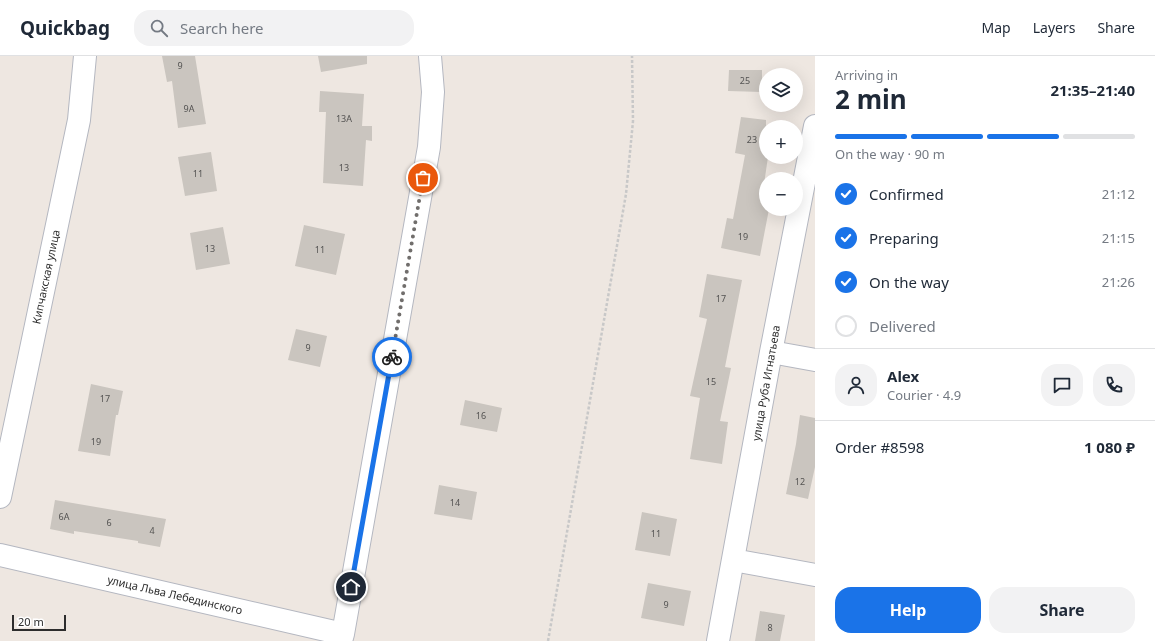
<!DOCTYPE html>
<html lang="en">
<head>
<meta charset="utf-8">
<style>
	:root { --surface:#fff; --page:#f2f2f3; --text:#1f2937; --muted:#747a83; --line:#e0e1e3; --accent:#1a73e8 }
	body { margin:0; font-family:"Noto Sans",sans-serif; background:var(--page); color:var(--text); height:100vh; display:flex; flex-direction:column; font-size:15px; white-space:nowrap }
	* { box-sizing:border-box; margin:0 }
	p { font-size:13px; color:var(--muted) }
	.icon { flex:none; width:22px; height:22px; fill:none; stroke:currentColor; stroke-width:2; stroke-linecap:round; stroke-linejoin:round }
	.map { position:relative; flex:1; overflow:hidden }
	.side { display:flex; flex-direction:column; background:var(--surface); width:340px }
	.side>* { flex:none }
	.controls { position:absolute; left:759px; top:12px; display:grid; gap:8px }
	.controls a { display:grid; place-items:center; width:44px; height:44px; border-radius:50%; background:var(--surface); box-shadow:0 4px 16px #0002; font-size:20px }
	.scale { position:absolute; left:12px; bottom:10px; width:54px; box-sizing:border-box; padding-left:4px; border:2px solid #2d2d2d; border-top:0; font-size:11px; line-height:14px; white-space:nowrap; color:#2d2d2d; -webkit-text-stroke:3px #fff; paint-order:stroke }
	.pin { position:absolute; display:grid; place-items:center; width:34px; height:34px; color:#fff; margin:-17px; border:2px solid #fff; border-radius:50%; box-shadow:0 1px 4px #0007 }
	.courier { position:absolute; display:grid; place-items:center; width:40px; height:40px; margin:-20px; border:3px solid #1a73e8; border-radius:50%; background:#fff; color:#222; box-shadow:0 1px 5px #0007 }
	.overview em { font-style:normal; font-weight:700 }
	.overview div { display:flex; flex-direction:column-reverse }
	.overview { display:flex; align-items:center; justify-content:space-between; height:68px; padding:0 20px }
	h1 { font-size:26px; font-weight:700; line-height:30px }
	.bar { display:grid; grid-template-columns:repeat(4,1fr); gap:6px 4px; align-content:center; height:48px; padding:0 20px }
	.bar i { height:5px; border-radius:3px; background:var(--line) }
	.bar .selected { background:var(--accent) }
	.bar p { grid-column:span 4 }
	.line { display:flex; align-items:center; gap:10px; padding:0 20px; border-top:1px solid var(--line) }
	.line div { flex:1 }
	.round { display:grid; place-items:center; flex:none; width:42px; height:42px; border-radius:16px; background:var(--page) }
	ol { padding:0 20px; list-style:none }
	li { display:flex; align-items:center; gap:12px; height:44px }
	li p { margin-inline-start:auto }
	li .icon { padding:4px; border-radius:50%; background:var(--accent); color:#fff; stroke-width:4 }
	li:last-child { color:var(--muted) }
	li i { width:22px; height:22px; border:2px solid var(--line); border-radius:50% }
	.cta { display:flex; gap:8px; margin-top:auto; padding:8px 20px }
	.cta a { flex:1; height:46px; border-radius:16px; background:var(--accent); color:#fff; font-size:16px; font-weight:700; line-height:46px; text-align:center }
	.cta a+a { background:var(--page); color:var(--text) }
	header { display:flex; align-items:center; gap:24px; box-sizing:border-box; height:56px; padding:0 20px; background:var(--surface); border-bottom:1px solid var(--line) }
	header strong { font-size:19px }
	nav { display:flex; gap:22px; margin-inline-start:auto; font-size:14px }
	.search { width:280px; height:36px; background:var(--page); display:flex; align-items:center; gap:10px; box-sizing:border-box; padding:0 14px; border-radius:16px; color:var(--muted); font-size:15px }
	main { display:flex; flex:1; min-height:0 }
	.map>svg:first-child { display:block }
</style>
</head>
<body>
<header>
<strong>Quickbag</strong>
<div class="search"><svg class="icon" aria-label="search" viewBox="0 0 24 24"><circle cx="10" cy="10" r="6"/><path d="M15 15l6 6"/></svg>Search here</div>
<nav><a>Map</a><a>Layers</a><a>Share</a></nav>
</header>
<main>
<div class="map">
<svg width="815" height="585" viewBox="0 0 815 585">
	<rect width="100%" height="100%" fill="#eee7e1"/>
	<path fill="#cac5bf" d="M162 0H195L206 68 178 72 172 25 167 26Z
		M318 0H367V8L321 16Z
		M729 14H762V36L728 35Z
		M320 35 364 38 362 70H372V85L366 84 363 130 323 127 326 56H319Z
		M741 61 766 64V101H768L764 128 766 129V153H769L760 200 721 192 727 162 733 163 745 99 735 97Z
		M211 96 217 135 185 140 178 101Z
		M304 169 345 178 336 219 295 210Z
		M223 171 230 208 196 214 190 177Z
		M707 218 742 224 725 311 731 312 720 365 728 366 722 408 690 403 700 342 690 340 707 263 699 261Z
		M296 273 327 280 320 311 288 304Z
		M91 328 123 335 118 359H116L110 400 78 395Z
		M465 344 502 352 497 376 460 369Z
		M800 359 815 362V411L808 443 786 438 796 388Z
		M439 429 477 436 472 464 434 458Z
		M55 444 166 463 160 491 138 487V485L74 475V478L50 473Z
		M642 456 677 463 670 500 635 494Z
		M648 527 691 535 684 570 641 562Z
		M760 555 785 559 780 585H755Z"/>
	<g fill="none" stroke-linecap="round" stroke-linejoin="round">
		<g stroke="#b4b7c0" stroke-width="24">
			<path id="minor" d="M771 296 815 304
				M0 441 79 64 85 0
				M0 499 343 578 341 585
				M733 504 815 519
				M343 578 429 91 433 36 430 0
				M718 585 771 296 815 70"/>
		</g>
		<path stroke="#c8c8c8" stroke-width="2.5" stroke-dasharray="3 2" stroke-linecap="butt" d="M548 585 626 138 633 65 632 0"/>
		<use href="#minor" stroke="#fff" stroke-width="22"/>
	</g>
	<g fill="none" stroke-linecap="round" stroke-linejoin="round">
		<path stroke="#716e6c" stroke-width="4" stroke-dasharray="0 7.2" d="M392 301 423 122"/>
		<path stroke="#1a73e8" stroke-width="5" d="M351 531 392 301"/>
	</g>
	<g text-anchor="middle" stroke-width="3" stroke-linejoin="round" paint-order="stroke">
		<g font-size="9" fill="#545352">
			<text x="180" y="13">9</text>
			<text x="745" y="28">25</text>
			<text x="189" y="56">9А</text>
			<text x="344" y="66">13А</text>
			<text x="752" y="87">23</text>
			<text x="344" y="115">13</text>
			<text x="198" y="121">11</text>
			<text x="743" y="184">19</text>
			<text x="210" y="196">13</text>
			<text x="320" y="197">11</text>
			<text x="721" y="246">17</text>
			<text x="308" y="295">9</text>
			<text x="711" y="329">15</text>
			<text x="105" y="346">17</text>
			<text x="481" y="363">16</text>
			<text x="96" y="389">19</text>
			<text x="800" y="429">12</text>
			<text x="455" y="450">14</text>
			<text x="64" y="464">6А</text>
			<text x="109" y="470">6</text>
			<text x="152" y="478">4</text>
			<text x="656" y="481">11</text>
			<text x="666" y="552">9</text>
			<text x="770" y="575">8</text>
		</g>
		<g font-size="11" fill="#2d2d2d" stroke="#fff">
			<text transform="translate(46 221) rotate(-78)" y="4">Кипчакская улица</text>
			<text transform="translate(766 327) rotate(-80)" y="4">улица Руба Игнатьева</text>
			<text transform="translate(175 539) rotate(13)" y="4">улица Льва Лебединского</text>
		</g>
	</g>
</svg>
<div class="controls">
<a><svg class="icon" aria-label="layers" viewBox="0 0 24 24"><path d="M12 4l9 5-9 5-9-5zM3 14l9 5 9-5"/></svg></a>
<a>+</a>
<a>−</a>
</div>
<div class="scale">20 m</div>
<div class="pin" style="left:423px;top:122px;background:#ea580c"><svg class="icon" aria-label="bag" viewBox="0 0 24 24"><path d="M5 8h14l-1 12H6zM9 8a3 3 0 0 1 6 0"/></svg></div>
<div class="pin" style="left:351px;top:531px;background:#1f2937"><svg class="icon" aria-label="home" viewBox="0 0 24 24"><path d="M3 11l9-7 9 7M6 9v11h12V9"/></svg></div>
<div class="courier" style="left:392px;top:301px"><svg class="icon" aria-label="bike" viewBox="0 0 24 24"><circle cx="6" cy="16" r="4"/><circle cx="18" cy="16" r="4"/><path d="M6 16l4-8h5l3 8M10 8l3 8H6M13 5h3"/></svg></div>
</div>
<section class="side">
<div class="overview"><div><h1>2 min</h1><p>Arriving in</p></div><em>21:35–21:40</em></div>
<div class="bar"><i class="selected"></i><i class="selected"></i><i class="selected"></i><i></i><p>On the way · 90 m</p></div>
<ol>
<li><svg class="icon" aria-label="check" viewBox="0 0 24 24"><path d="M5 12l5 5 9-10"/></svg>Confirmed<p>21:12</p></li>
<li><svg class="icon" aria-label="check" viewBox="0 0 24 24"><path d="M5 12l5 5 9-10"/></svg>Preparing<p>21:15</p></li>
<li><svg class="icon" aria-label="check" viewBox="0 0 24 24"><path d="M5 12l5 5 9-10"/></svg>On the way<p>21:26</p></li>
<li><i></i>Delivered</li>
</ol>
<div class="line" style="height:72px"><a class="round"><svg class="icon" aria-label="person" viewBox="0 0 24 24"><circle cx="12" cy="8" r="4"/><path d="M4 21q1-7 8-7t8 7"/></svg></a><div><b>Alex</b><p>Courier · 4.9</p></div><a class="round"><svg class="icon" aria-label="chat" viewBox="0 0 24 24"><path d="M4 5h16v11H9l-5 4z"/></svg></a><a class="round"><svg class="icon" aria-label="phone" viewBox="0 0 24 24"><path d="M5 4h4l2 5-3 2q2 4 5 5l2-3 5 2v4C11 20 4 13 5 4z"/></svg></a></div>
<div class="line" style="height:52px"><div>Order #8598</div><b>1 080 ₽</b></div>
<div class="cta"><a>Help</a><a>Share</a></div>
</section>
</main>
</body>
</html>
